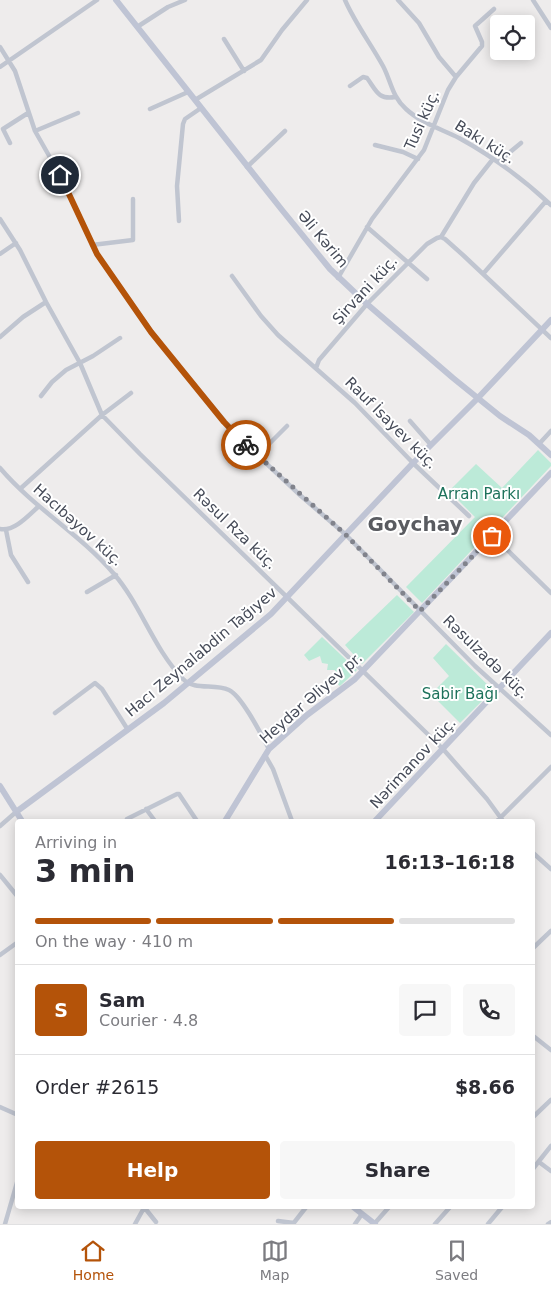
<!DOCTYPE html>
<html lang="en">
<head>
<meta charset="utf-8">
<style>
	:root { --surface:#fff; --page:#f7f7f7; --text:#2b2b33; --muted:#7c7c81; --line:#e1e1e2; --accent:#b45309 }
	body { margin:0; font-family:"DejaVu Sans",sans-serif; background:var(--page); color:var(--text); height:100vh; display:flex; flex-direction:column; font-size:19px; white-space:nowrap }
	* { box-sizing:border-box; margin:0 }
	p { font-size:16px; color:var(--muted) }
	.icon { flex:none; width:28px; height:28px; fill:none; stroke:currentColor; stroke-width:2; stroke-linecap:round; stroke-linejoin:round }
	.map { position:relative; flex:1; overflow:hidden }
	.details { position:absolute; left:15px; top:819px; width:520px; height:390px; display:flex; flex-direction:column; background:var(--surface); border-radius:5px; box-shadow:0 2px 12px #0003 }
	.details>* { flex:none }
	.fabs { position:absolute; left:490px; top:15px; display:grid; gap:10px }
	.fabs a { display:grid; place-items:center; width:45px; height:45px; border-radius:5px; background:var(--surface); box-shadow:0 2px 12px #0003; font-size:25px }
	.pin { position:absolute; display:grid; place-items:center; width:42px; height:42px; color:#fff; margin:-21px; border:2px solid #fff; border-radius:50%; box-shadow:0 1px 5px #0007 }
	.courier { position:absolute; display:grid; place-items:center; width:50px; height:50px; margin:-25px; border:4px solid #b45309; border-radius:50%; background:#fff; color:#222; box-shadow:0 1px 6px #0007 }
	.summary em { font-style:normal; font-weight:800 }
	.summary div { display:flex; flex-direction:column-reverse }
	.summary { display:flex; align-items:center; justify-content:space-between; height:85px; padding:0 20px }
	h1 { font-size:32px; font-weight:800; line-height:38px }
	.bar { display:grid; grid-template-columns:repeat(4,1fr); gap:8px 5px; align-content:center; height:60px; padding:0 20px }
	.bar i { height:6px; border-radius:4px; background:var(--line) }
	.bar .on { background:var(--accent) }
	.bar p { grid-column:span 4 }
	.line { display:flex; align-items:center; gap:12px; padding:0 20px; border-top:1px solid var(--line) }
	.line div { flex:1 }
	.round { display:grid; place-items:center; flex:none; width:52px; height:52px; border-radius:5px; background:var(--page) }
	.cta { display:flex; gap:10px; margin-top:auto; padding:10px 20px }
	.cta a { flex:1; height:58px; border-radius:5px; background:var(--accent); color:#fff; font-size:20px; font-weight:800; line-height:58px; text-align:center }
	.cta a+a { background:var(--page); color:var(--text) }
	.dock { display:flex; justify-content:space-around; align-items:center; height:70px; border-top:1px solid var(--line); background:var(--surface); font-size:14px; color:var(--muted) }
	.dock a { display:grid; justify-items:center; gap:2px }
	.dock .on { color:var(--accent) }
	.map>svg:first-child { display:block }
</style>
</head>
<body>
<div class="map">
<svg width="551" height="1224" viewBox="0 0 551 1224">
	<rect width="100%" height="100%" fill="#eeecec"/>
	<path fill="#bcead8" d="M538 450 551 463V466L422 603 406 587 475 517 449 491 476 464 502 488Z
		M397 595 414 612 362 664 345 645Z
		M322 637 357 670 340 686 334 681 335 670H327L328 664 322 663 320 656 309 661 304 655Z
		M446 644 493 690 460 723 431 694 449 676 433 658Z"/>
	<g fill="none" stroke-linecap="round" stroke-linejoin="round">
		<path stroke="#c0c5d0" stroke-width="4.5" d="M345 0C355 23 371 44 383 66 391 81 392 97 406 109 421 123 441 129 459 138 492 156 524 180 551 205
			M533 0 551 28
			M137 27 168 7 185 0
			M224 39 244 71
			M0 47 15 71 35 131 60 175 97 254 151 331 174 361 238 437 301 496 345 534 475 666 551 735
			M0 67 97 0
			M456 77 482 46V42L475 26 494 9
			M350 86 363 77 367 78C376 90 378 100 395 97
			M195 100 261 60 282 30 307 0
			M150 109 188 92
			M35 131 78 113
			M10 143 3 129 28 113
			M375 145 403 152 418 159
			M498 162 521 143
			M247 167 285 131
			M0 219 20 250 46 302 80 363 102 415 140 454 443 749 487 799 503 821
			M179 221 177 186 183 124 185 119 201 108
			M367 227 427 279
			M441 237 445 239 464 256 551 338
			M441 237 474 183 493 159
			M92 245 133 240V199
			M0 254 16 243
			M483 274 546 201
			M232 276 261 316 278 335 355 403 413 463 469 516
			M338 278 372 219 424 150 448 90 456 77 439 57 419 23 398 0
			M0 337 23 317 46 302
			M316 368 319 360 367 304 427 244 437 238 441 237
			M41 396 52 382 66 370 93 356 120 338
			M410 421 431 445
			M539 444 551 431
			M257 456 287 426
			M0 468C34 508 80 534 114 574 141 605 153 648 183 679 195 691 214 683 229 690 242 696 262 736 269 749
			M20 489 102 415 131 393
			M0 529C14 532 29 515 39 506
			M6 530 11 555 28 582
			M492 535 551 593
			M87 592 116 575
			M55 713 95 683 102 689 128 730
			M265 755 273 769 292 821
			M146 809 155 821
			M127 819 177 794H179L197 821
			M497 821 551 767
			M0 826 16 812
			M532 852 551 869
			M0 875 18 897
			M532 949 551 931
			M0 955 18 942
			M532 1035 551 1050
			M0 1107 18 1115
			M532 1118 551 1100
			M539 1162 551 1171
			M532 1170 551 1146
			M144 1207 156 1222
			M278 1221 294 1223
			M375 1223 390 1206
			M5 1224 18 1179
			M135 1224 145 1206
			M293 1224 307 1206
			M355 1224 362 1214
			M435 1224 451 1206
			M488 1224 503 1206
			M548 1224 551 1222"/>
		<path stroke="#bfc4d4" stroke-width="6" d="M116 0 282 210 330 269 367 304 453 378 500 416 529 435 551 455
			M0 786 22 821
			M16 812 164 703 271 614 413 463 477 399 551 320
			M225 821 269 749 307 715 355 679 551 473
			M375 821 551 633
			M352 1206 375 1224"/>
	</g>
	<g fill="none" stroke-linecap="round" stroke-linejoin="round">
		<path stroke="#81838c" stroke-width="5" stroke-dasharray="0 9" d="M246 445 345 534 420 611 492 536"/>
		<path stroke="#b45309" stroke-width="6" d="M60 175 97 254 151 332 224 422 246 445"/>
	</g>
	<g text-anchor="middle" stroke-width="4" stroke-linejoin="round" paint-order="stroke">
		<g font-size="15" fill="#464b58" stroke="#fff">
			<text transform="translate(422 120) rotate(-66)" y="5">Tusi küç.</text>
			<text transform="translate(485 142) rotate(32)" y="5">Bakı küç.</text>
			<text transform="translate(323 239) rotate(50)" y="5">Əli Kərim</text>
			<text transform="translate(365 290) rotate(-47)" y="5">Şirvani küç.</text>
			<text transform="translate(391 423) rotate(45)" y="5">Rauf İsayev küç.</text>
			<text transform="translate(78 525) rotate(42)" y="5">Hacıbəyov küç.</text>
			<text transform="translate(235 529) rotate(44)" y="5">Rəsul Rza küç.</text>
			<text transform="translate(201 652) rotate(-40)" y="5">Hacı Zeynalabdin Tağıyev</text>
			<text transform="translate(486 657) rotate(44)" y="5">Rəsulzadə küç.</text>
			<text transform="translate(311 698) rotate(-41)" y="5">Heydər Əliyev pr.</text>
			<text transform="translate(413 763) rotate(-47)" y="5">Nərimanov küç.</text>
		</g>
		<g font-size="15" fill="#1d725b" stroke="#fff">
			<text x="479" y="499">Arran Parkı</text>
			<text x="460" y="699">Sabir Bağı</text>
		</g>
		<g font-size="20" font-weight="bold" fill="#595b60" stroke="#fff">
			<text x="415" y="531">Goychay</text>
		</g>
	</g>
</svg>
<div class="fabs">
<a><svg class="icon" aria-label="locate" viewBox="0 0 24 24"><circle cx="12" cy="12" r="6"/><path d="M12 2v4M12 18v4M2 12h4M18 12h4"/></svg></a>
</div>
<div class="pin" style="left:492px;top:536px;background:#ea580c"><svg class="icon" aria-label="bag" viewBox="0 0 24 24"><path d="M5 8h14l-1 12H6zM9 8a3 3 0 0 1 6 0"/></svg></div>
<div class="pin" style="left:60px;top:175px;background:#1f2937"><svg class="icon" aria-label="home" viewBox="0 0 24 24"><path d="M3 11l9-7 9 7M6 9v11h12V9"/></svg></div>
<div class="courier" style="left:246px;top:445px"><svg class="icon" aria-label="bike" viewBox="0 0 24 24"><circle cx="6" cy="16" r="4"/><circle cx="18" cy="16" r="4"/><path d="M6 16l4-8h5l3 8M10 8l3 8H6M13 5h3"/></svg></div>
<section class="details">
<div class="summary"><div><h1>3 min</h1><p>Arriving in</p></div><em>16:13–16:18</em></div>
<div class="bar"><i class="on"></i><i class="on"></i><i class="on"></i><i></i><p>On the way · 410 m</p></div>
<div class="line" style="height:90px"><b class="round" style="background:var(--accent);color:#fff">S</b><div><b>Sam</b><p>Courier · 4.8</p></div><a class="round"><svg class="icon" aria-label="chat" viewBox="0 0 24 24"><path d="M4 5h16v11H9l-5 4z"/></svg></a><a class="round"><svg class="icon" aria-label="phone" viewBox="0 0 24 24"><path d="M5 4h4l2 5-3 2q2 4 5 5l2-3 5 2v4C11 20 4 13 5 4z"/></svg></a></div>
<div class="line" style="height:65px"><div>Order #2615</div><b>$8.66</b></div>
<div class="cta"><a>Help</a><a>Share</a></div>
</section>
</div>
<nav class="dock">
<a class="on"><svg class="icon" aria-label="home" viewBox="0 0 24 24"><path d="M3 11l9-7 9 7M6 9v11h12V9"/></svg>Home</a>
<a><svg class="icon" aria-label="map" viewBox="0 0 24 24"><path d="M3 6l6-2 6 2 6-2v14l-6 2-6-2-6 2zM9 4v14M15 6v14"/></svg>Map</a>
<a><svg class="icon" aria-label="saved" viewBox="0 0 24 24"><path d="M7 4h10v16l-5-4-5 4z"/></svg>Saved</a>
</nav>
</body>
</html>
